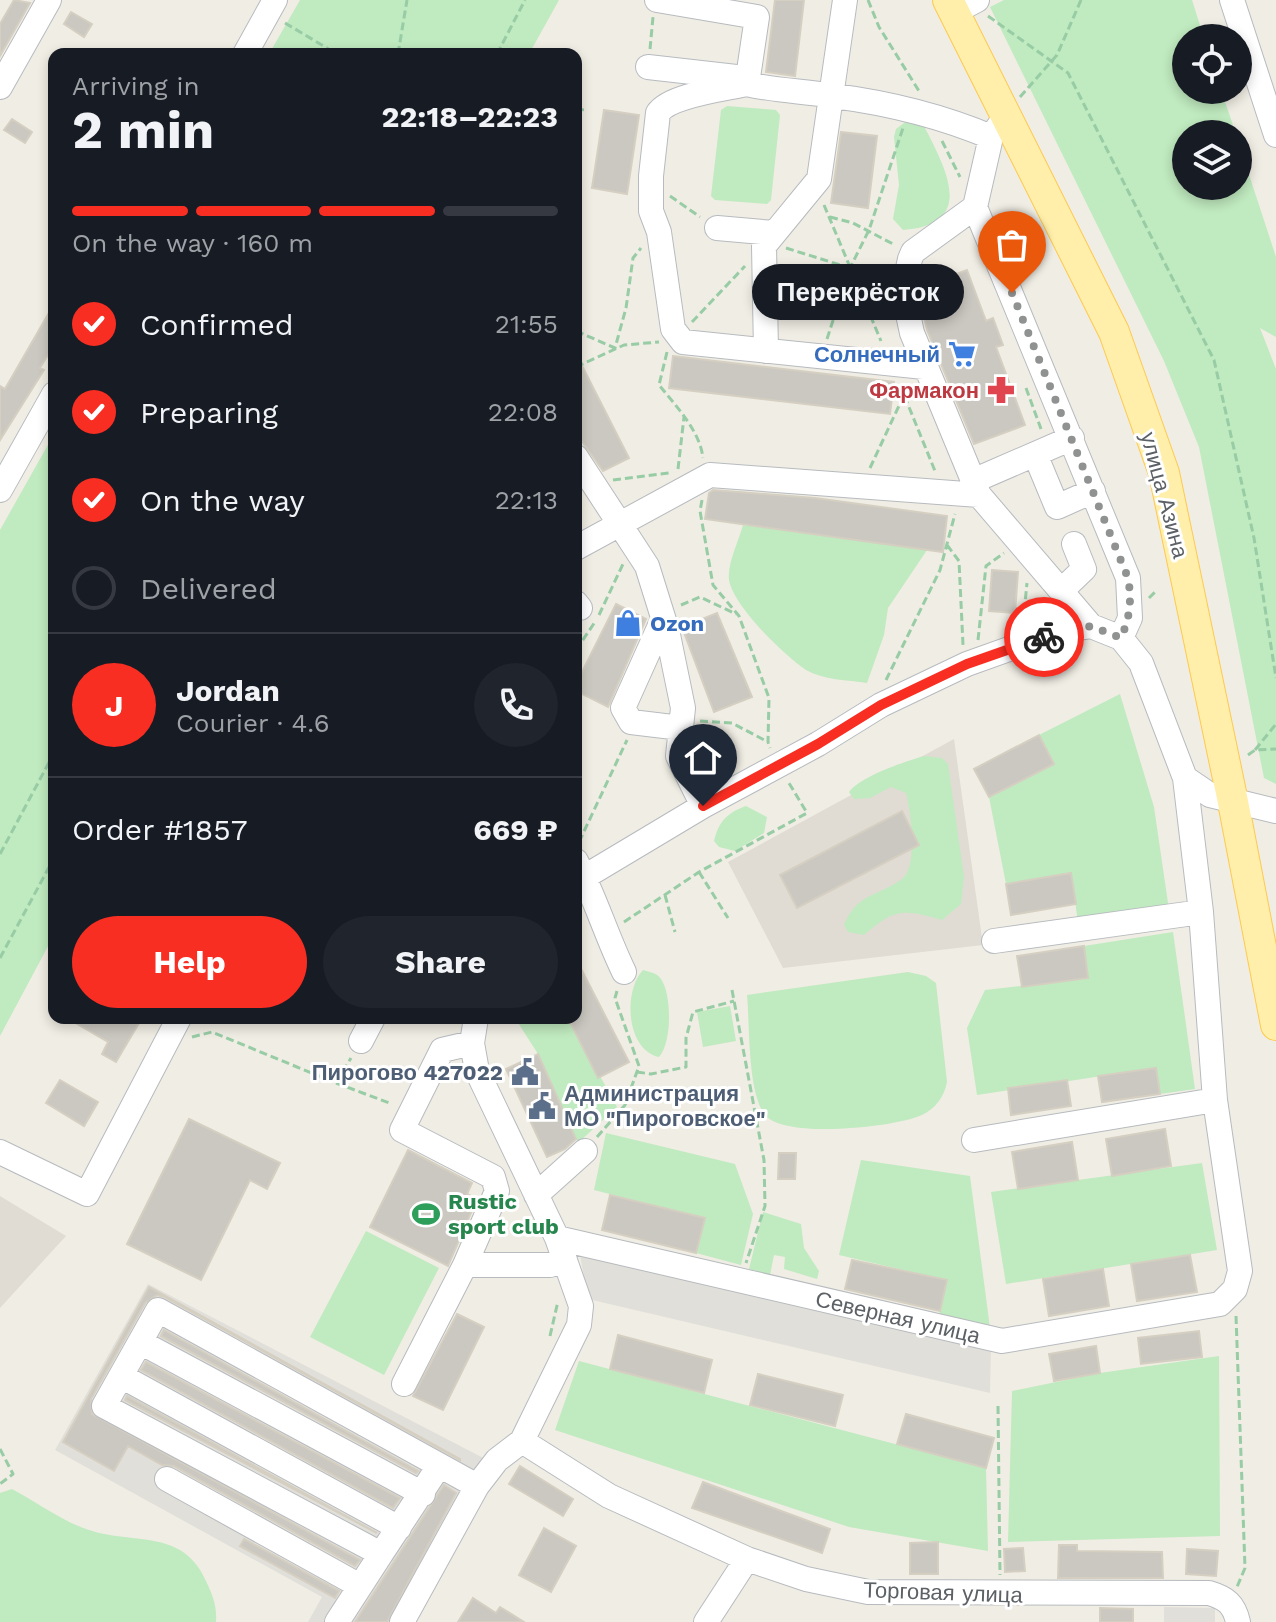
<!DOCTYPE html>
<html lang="en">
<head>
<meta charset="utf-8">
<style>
	:root { --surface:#171b24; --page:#20242c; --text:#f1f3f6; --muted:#9ea1a6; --line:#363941; --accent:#f92e22 }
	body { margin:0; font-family:"Work Sans",sans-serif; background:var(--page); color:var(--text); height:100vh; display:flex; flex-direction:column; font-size:30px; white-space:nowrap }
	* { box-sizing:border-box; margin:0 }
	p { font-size:26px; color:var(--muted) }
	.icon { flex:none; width:44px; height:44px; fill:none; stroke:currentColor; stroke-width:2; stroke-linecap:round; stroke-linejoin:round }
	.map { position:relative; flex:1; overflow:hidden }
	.drawer { position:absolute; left:48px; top:48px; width:534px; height:976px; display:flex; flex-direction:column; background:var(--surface); border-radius:16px; box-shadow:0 4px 12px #0003 }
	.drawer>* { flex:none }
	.controls { position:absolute; left:1172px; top:24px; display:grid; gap:16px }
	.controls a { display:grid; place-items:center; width:80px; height:80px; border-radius:50%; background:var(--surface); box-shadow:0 4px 12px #0003; font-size:40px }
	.pin { position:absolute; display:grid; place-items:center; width:68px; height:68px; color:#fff; margin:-82px -34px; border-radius:50% 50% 50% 0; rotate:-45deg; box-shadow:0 0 8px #0007 }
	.pin .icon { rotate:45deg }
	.courier { position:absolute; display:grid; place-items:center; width:80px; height:80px; margin:-40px; border:6px solid #f92e22; border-radius:50%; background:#fff; color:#222; box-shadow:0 2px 10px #0007 }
	.bubble { position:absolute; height:56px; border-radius:28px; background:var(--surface); box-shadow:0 4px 12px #0003; font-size:26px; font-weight:700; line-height:56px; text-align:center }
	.summary em { font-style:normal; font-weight:700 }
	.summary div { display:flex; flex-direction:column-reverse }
	.summary { display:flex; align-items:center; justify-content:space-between; height:136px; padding:0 24px }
	h1 { font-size:52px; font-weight:700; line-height:60px }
	.bar { display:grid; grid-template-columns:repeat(4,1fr); gap:12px 8px; align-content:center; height:96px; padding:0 24px }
	.bar i { height:10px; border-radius:6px; background:var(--line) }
	.bar .active { background:var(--accent) }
	.bar p { grid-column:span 4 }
	.line { display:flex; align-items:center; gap:20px; padding:0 24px; border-top:2px solid var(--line) }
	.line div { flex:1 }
	.round { display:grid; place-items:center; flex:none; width:84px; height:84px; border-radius:42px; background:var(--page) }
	ol { padding:0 24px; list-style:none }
	li { display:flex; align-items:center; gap:24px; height:88px }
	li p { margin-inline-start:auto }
	li .icon { padding:8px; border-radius:50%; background:var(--accent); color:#fff; stroke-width:4 }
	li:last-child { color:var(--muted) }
	li i { width:44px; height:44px; border:4px solid var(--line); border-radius:50% }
	.action { display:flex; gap:16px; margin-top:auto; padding:16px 24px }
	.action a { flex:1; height:92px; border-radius:48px; background:var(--accent); color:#fff; font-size:32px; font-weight:700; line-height:92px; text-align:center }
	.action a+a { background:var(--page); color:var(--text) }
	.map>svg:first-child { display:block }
</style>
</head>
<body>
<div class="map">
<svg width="1276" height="1622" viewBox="0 0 1276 1622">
	<rect width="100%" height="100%" fill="#f0ede4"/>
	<path fill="#e1dfd9" d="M580 1255 991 1347 990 1393 588 1299Z
		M148 1284 495 1464 402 1622H308L322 1597 55 1450Z
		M1164 1607 1215 1608V1622H1164Z"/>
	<path fill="#e0dcd3" d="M954 739 983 945 783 968 728 862Z
		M0 1196 66 1236 0 1308Z"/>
	<path fill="#c0eabf" d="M300 0H559L529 54H269Z
		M1004 0H1192L1204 38H1186V90H1221L1236 134H1186V186H1238V141L1276 257V337L1260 328 1276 369V784L1264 778 1199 447 1164 361 990 7Z
		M727 106 776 110 780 115 771 200 767 204 715 200 711 196 721 110Z
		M908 120 924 126C945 167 978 225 903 230L893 219 899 185 894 137 896 129Z
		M54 434V935L0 1036V530Z
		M743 525 927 550 888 608 884 635 867 683C848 680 823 680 806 670 783 654 734 607 729 580 727 564 739 540 743 525Z
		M1120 694 1154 807 1169 910 1078 922 1071 873 1006 884 989 797 1053 764 1039 735Z
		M924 756 942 758 948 764 964 877 961 904 942 920C903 909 895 908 864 935L848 932 844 925C857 893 877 897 902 879 918 868 911 811 906 793L891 787 870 798 854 799 849 792C861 776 904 762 924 756Z
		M746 806 767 817 764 833 735 851 719 847 714 841C719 821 727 813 746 806Z
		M1173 932 1195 1089 1160 1094 1155 1068 977 1095 967 1028 985 990 1088 978 1084 946Z
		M643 970C650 972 657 973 661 979 672 995 672 1043 659 1057 626 1050 623 991 643 970Z
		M908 972 926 976 936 983 947 1082C944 1097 936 1108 922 1115 896 1127 787 1139 766 1116 747 1094 750 1025 747 995Z
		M730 1006 736 1041 703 1047 697 1012Z
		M515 1018H568L617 1107 578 1143 538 1054Z
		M606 1133 735 1164 753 1214 741 1265 696 1253 704 1218 594 1190Z
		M861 1160 970 1176 990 1328 939 1316 946 1280 839 1255Z
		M1202 1163 1217 1250 1006 1284 991 1192Z
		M763 1212 801 1224 804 1248 819 1271 817 1279 784 1269 785 1257 774 1255 770 1275 749 1269Z
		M366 1231 439 1268 384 1375 310 1337Z
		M1219 1356 1220 1536 1008 1542 1012 1391 1100 1373Z
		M579 1361 986 1468 988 1551 849 1527 555 1430Z
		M12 1489C37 1502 63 1522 89 1530 133 1545 183 1528 206 1581 213 1596 217 1606 216 1622H0V1493Z"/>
	<path fill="#cbc8c1" stroke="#d5cfc2" stroke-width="2" d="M14 0 30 3 0 56V24Z
		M775 0H804L795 76 766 72Z
		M71 12 92 24 84 37 64 24Z
		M604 110 639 115 627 194 592 188Z
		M12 119 32 132 25 143 4 130Z
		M841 132 877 136 868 208 831 203Z
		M967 270 986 321 993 318 1003 345 996 347 1025 425 974 444 927 330 918 291 919 288Z
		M54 304V345L40 368 44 370 0 440V386L5 389Z
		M576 354 629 458 603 471 576 433Z
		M673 356 894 382 890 414 669 388Z
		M713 490 815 498 947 516 943 552 705 519 709 493Z
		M992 570 1018 572 1015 613 989 611Z
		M616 604 646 619 608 707 576 691V684Z
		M717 613 752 697 714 712 682 627Z
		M1039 735 1054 764 989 797 974 769Z
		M902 811 919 845 797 908 780 875Z
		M1071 873 1076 904 1011 915 1006 884Z
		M1084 946 1088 978 1022 987 1017 956Z
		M576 959 629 1062 598 1078 568 1018H576Z
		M67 1018H142L116 1062 102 1054 108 1042Z
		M538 1054 576 1139 565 1149 547 1157 506 1069Z
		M1156 1068 1160 1094 1102 1102 1098 1076Z
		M60 1080 98 1102 84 1126 46 1103Z
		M1067 1080 1071 1106 1011 1115 1008 1088Z
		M189 1119 280 1163 267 1189 250 1180 201 1280 127 1244Z
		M1165 1129 1171 1166 1112 1176 1106 1139Z
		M1072 1142 1078 1180 1018 1189 1012 1152Z
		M408 1150 472 1183 467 1194 477 1199 448 1266 370 1227Z
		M779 1153H796L795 1179H778Z
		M610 1195 705 1218 696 1253 602 1230Z
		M1190 1255 1197 1292 1137 1301 1131 1264Z
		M852 1260 947 1280 940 1311 845 1289Z
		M1103 1269 1109 1306 1049 1316 1043 1279Z
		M149 1287 460 1459V1460L165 1297 157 1295 145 1303 91 1399 92 1414 360 1560 355 1566 174 1466 162 1465 128 1446 114 1471 63 1442Z
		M457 1314 484 1327 443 1410 413 1396Z
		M164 1330 418 1471 416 1473 161 1336Z
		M1199 1331 1202 1357 1141 1364 1138 1338Z
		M618 1335 712 1360 704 1393 610 1369Z
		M1096 1346 1100 1373 1054 1381 1049 1354Z
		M146 1362 400 1498 393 1508 141 1370Z
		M758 1374 843 1395 835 1426 750 1405Z
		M127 1396 377 1533 125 1400Z
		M906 1414 994 1438 986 1468 897 1444Z
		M520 1466 573 1499 563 1516 509 1484Z
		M703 1482 830 1529 822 1553 692 1508Z
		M444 1485 456 1493 387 1622H355Z
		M544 1528 576 1546 551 1592 519 1575Z
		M244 1539 339 1591 335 1598 240 1546Z
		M938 1542V1574H910V1543Z
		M1059 1545H1077V1551L1162 1552 1163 1578H1058Z
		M1023 1548 1025 1571 1005 1572 1004 1549Z
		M1187 1549 1218 1551 1216 1576 1186 1574Z
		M473 1598 496 1613 500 1607 524 1622H458Z
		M1100 1608 1133 1609V1622H1100Z"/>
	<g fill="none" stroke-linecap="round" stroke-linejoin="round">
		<g stroke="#b7bbbf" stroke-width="26">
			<path id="minor" d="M657 0 757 17 747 84C776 91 805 91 834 96 888 103 941 116 991 137
				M1232 0 1276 135
				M954 12 977 0
				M245 54 275 0
				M648 67 745 78
				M747 84C725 89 670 95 658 113L651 176V211L659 232 673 329 683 342 924 367
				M0 87 49 0
				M1006 116 991 137 975 207 913 252 910 259 903 291 912 333 979 495 1091 626
				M975 207 1128 578 1130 618 1121 638
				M717 228 774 233
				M766 351 764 246 819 179 845 0
				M1035 454 1057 507 1093 491
				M576 457 647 566 667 630 683 708 678 756 703 806
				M973 481 1072 438
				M0 490 54 394
				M576 548 710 475 979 495
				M1061 591 1084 569 1074 544
				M576 603 580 608
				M663 619 623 708 631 722 681 728
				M576 861C595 897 606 935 624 972
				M576 882 703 806 818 744 881 705 967 664 1062 630 1091 626 1121 638 1141 663 1185 778 1210 795 1276 811
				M994 941 1201 912
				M361 1041 373 1018
				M472 1043 442 1050 402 1130 493 1177 497 1191 465 1265H550L565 1260
				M974 1140 1215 1100
				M0 1152 87 1194 179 1018
				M536 1195 585 1151
				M557 1238 1002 1341 1220 1304 1235 1289 1240 1271 1215 1100 1201 912 1185 778
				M140 1342 423 1494
				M121 1376 399 1528
				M404 1384 465 1265
				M522 1441 609 1496 747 1559 806 1579 868 1592 1209 1593C1226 1598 1234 1604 1238 1622
				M439 1466 381 1554 104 1406 158 1310 477 1486
				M167 1479 360 1586
				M337 1622 381 1554
				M402 1622 477 1486 497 1460 522 1441 579 1325 581 1306 557 1238 477 1071 472 1043 476 1018
				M706 1622 747 1559"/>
		</g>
		<g stroke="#fec94f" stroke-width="32">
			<path id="major" d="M948 0 1114 332 1164 473 1233 802 1276 1025"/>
		</g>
		<path stroke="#97cca5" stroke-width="3" stroke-dasharray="8 4" stroke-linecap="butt" d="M868 0 879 27 919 91
			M988 16 1068 73 1214 360 1254 538 1276 678
			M285 23 337 54
			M650 49 653 17
			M398 54 407 0
			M497 54 525 0
			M1020 97 1057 55 1081 0
			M576 109 585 110
			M942 141 960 177
			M576 151 578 154
			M670 196 700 217
			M824 205 881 341
			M830 217 853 223 895 245
			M786 248 850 268
			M692 322 745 266
			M576 331 615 348 626 308 633 258 641 248
			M827 339 850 268 869 230 903 128
			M667 352 659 385C676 406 700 431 703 458
			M576 367 624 345 659 342
			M900 385 935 471
			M1026 388 1041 429
			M870 468 904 395
			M678 469 684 417
			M613 480 669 473
			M702 500 700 511 713 585 739 616 769 698 768 742 770 748
			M947 545 959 561 963 645
			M1149 598 1156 591
			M681 605 700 597 736 614
			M599 615 623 564
			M1023 623 1027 583
			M978 640 986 566 1004 553
			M576 650 595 622
			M886 680 940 570 955 514
			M700 721 732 723 768 742
			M1255 750 1276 724
			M1248 755 1255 750 1276 749
			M579 842 627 740
			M0 854 54 753
			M699 872 728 918
			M665 895 675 932
			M624 922 699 872 807 813 789 783
			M0 958 54 858
			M732 990 764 1160 765 1206 746 1263
			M192 1037 212 1032 336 1083 351 1058
			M637 1072 651 1074 686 1067V1038L693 1012 734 1001
			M336 1083 392 1104
			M597 1137 625 1105 639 1066 615 998 617 991
			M1236 1316 1245 1568 1237 1587
			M550 1336 558 1301
			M998 1406 1000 1575
			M0 1449 13 1474 0 1484"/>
		<use href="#minor" stroke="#fff" stroke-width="24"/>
		<use href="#major" stroke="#ffefaa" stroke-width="30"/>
	</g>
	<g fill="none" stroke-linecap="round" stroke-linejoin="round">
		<path stroke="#909292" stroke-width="8" stroke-dasharray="0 14.4" d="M1012 293 1128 578C1132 601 1130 617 1121 638L1091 626 1044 637"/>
		<path stroke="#f92e22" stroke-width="10" d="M703 806 818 744 881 705 967 664 1044 637"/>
	</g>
	<defs>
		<g id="supermarket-bare" transform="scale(2.16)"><path d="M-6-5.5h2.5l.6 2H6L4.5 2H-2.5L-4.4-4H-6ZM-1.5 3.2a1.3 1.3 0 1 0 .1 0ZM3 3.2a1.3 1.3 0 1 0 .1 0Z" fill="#3f7fe0" stroke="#fff" stroke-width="2.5" paint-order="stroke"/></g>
		<g id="pharmacy-bare" transform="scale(2.16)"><path d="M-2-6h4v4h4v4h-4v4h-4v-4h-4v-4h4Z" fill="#e0444e" stroke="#fff" stroke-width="2.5" paint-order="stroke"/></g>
		<g id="shop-bare" transform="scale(2.16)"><path d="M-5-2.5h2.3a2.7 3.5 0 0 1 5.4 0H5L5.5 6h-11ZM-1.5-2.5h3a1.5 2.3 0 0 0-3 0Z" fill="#3f7fe0" stroke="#fff" stroke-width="2.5" paint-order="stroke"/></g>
		<g id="civic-bare" transform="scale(2.16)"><path d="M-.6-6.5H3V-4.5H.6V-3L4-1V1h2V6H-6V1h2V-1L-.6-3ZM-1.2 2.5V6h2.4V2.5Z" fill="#5c6f8a" stroke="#fff" stroke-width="2.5" paint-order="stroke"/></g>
		<g id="stadium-bare" transform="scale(2.16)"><path d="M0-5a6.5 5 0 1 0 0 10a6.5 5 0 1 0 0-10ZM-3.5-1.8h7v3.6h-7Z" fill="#2e9e5b" stroke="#fff" stroke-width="2.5" paint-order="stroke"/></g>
	</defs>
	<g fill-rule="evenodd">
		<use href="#supermarket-bare" x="962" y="354"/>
		<use href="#pharmacy-bare" x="1001" y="390"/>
		<use href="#shop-bare" x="628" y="623"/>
		<use href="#civic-bare" x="525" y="1072"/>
		<use href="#civic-bare" x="542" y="1106"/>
		<use href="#stadium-bare" x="426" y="1214"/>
	</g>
	<g text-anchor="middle" stroke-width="6" stroke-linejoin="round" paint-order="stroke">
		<g font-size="22" font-weight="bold" fill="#366cbe" stroke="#fff" text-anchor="end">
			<text x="940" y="362">Солнечный</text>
			<text x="650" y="631" text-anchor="start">Ozon</text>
		</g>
		<g font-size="22" font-weight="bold" fill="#be3a42" stroke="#fff" text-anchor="end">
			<text x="979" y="398">Фармакон</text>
		</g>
		<g font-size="22" fill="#5c6166" stroke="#fff">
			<text transform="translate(1165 495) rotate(75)" y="8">улица Азина</text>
			<text transform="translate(898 1317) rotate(13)" y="8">Северная улица</text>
			<text transform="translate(943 1592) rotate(2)" y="8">Торговая улица</text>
		</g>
		<g font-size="22" font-weight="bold" fill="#4e5e75" stroke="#fff" text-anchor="end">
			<text x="503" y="1080">Пирогово 427022</text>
			<text x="564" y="1101" text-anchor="start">Администрация<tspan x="564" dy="25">МО "Пироговское"</tspan></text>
		</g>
		<g font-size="22" font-weight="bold" fill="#27864d" stroke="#fff" text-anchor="start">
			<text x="448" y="1209">Rustic<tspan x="448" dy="25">sport club</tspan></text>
		</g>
	</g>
</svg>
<div class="controls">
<a><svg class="icon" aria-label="locate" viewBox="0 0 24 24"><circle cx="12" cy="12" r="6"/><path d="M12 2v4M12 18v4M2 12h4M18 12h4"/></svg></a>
<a><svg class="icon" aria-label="layers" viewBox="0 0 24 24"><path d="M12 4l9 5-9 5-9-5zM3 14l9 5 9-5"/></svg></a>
</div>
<div class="pin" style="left:1012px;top:293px;background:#ea580c"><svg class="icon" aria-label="bag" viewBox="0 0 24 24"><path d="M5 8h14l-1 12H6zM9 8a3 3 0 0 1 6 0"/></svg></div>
<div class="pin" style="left:703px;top:806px;background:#1f2937"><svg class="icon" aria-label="home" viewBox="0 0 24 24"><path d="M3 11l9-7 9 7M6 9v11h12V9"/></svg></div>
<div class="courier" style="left:1044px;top:637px"><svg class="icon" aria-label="bike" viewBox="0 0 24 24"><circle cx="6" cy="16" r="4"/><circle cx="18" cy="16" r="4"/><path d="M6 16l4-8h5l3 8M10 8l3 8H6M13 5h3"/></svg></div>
<div class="bubble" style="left:752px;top:264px;width:212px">Перекрёсток</div>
<section class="drawer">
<div class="summary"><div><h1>2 min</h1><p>Arriving in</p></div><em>22:18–22:23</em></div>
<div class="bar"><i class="active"></i><i class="active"></i><i class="active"></i><i></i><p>On the way · 160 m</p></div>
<ol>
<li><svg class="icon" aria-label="check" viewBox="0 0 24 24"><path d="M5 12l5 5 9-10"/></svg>Confirmed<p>21:55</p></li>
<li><svg class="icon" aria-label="check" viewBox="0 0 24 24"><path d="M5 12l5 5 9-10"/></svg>Preparing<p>22:08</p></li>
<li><svg class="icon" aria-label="check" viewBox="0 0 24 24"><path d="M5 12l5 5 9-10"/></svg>On the way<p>22:13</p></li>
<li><i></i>Delivered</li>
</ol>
<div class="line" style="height:144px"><b class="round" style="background:var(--accent);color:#fff">J</b><div><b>Jordan</b><p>Courier · 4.6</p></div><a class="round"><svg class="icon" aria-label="phone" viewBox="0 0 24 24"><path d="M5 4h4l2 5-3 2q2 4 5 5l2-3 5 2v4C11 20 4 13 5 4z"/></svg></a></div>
<div class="line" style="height:104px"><div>Order #1857</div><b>669 ₽</b></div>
<div class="action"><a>Help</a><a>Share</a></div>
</section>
</div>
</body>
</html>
